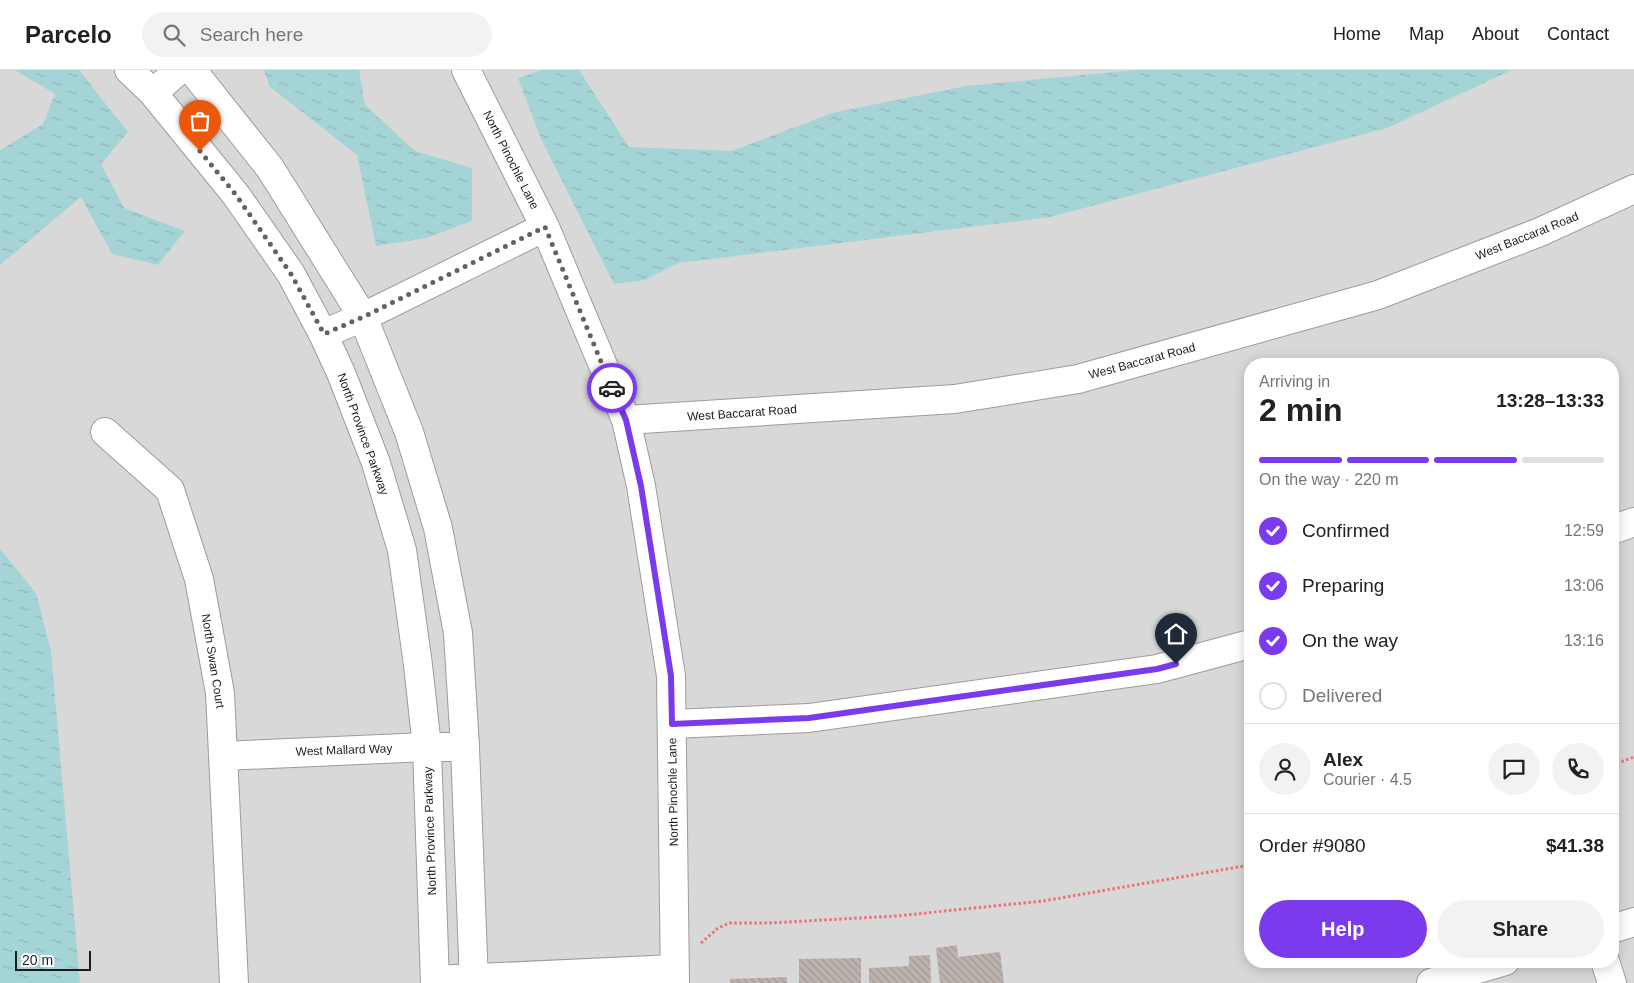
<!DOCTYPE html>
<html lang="en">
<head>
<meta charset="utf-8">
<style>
	:root { --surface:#fff; --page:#f2f2f2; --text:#222; --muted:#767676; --line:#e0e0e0; --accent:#7c3aed }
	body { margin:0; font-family:Arial,sans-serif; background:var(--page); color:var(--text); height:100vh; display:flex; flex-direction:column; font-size:19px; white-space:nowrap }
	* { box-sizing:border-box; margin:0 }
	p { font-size:16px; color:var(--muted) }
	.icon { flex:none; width:28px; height:28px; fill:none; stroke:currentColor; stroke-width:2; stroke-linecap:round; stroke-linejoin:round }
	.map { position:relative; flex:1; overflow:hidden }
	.drawer { position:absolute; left:1244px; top:288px; width:375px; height:610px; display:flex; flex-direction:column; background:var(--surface); border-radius:20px; box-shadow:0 2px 12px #0003 }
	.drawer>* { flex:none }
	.scale { position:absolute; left:15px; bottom:12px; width:76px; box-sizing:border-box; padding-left:5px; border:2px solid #1b1b1b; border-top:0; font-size:14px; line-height:18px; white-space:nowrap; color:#1b1b1b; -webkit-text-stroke:4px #fff; paint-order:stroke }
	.pin { position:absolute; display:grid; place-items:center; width:42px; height:42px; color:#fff; margin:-51px -21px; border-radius:50% 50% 50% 0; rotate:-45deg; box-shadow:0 0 5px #0007 }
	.pin .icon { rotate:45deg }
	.courier { position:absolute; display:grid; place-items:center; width:50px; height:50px; margin:-25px; border:4px solid #7c3aed; border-radius:50%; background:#fff; color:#222; box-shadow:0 1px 6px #0007 }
	.summary em { font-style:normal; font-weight:600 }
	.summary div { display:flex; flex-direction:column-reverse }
	.summary { display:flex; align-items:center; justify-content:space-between; height:85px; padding:0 15px }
	h1 { font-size:32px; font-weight:600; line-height:38px }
	.bar { display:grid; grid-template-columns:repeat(4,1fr); gap:8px 5px; align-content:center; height:60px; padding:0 15px }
	.bar i { height:6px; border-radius:4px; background:var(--line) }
	.bar .on { background:var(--accent) }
	.bar p { grid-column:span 4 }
	.line { display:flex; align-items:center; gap:12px; padding:0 15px; border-top:1px solid var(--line) }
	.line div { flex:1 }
	.round { display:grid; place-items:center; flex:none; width:52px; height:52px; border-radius:26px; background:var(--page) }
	ol { padding:0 15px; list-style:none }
	li { display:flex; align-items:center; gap:15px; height:55px }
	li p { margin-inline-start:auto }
	li .icon { padding:5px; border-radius:50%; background:var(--accent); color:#fff; stroke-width:4 }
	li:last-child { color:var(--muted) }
	li i { width:28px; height:28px; border:2px solid var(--line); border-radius:50% }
	.action { display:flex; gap:10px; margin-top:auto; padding:10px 15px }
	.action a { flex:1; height:58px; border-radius:30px; background:var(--accent); color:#fff; font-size:20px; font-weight:600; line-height:58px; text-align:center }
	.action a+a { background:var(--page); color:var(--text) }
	header { display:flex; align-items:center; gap:30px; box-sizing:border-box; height:70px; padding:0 25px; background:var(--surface); border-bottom:1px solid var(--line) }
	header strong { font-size:24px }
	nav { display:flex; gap:28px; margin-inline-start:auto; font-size:18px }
	.search { width:350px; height:45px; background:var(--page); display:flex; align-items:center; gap:12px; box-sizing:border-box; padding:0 18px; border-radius:28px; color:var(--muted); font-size:19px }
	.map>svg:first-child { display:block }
</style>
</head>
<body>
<header>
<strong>Parcelo</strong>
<div class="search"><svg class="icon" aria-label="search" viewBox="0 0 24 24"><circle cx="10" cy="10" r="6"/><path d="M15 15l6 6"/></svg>Search here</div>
<nav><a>Home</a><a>Map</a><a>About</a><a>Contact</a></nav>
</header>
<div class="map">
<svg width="1634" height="913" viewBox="0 0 1634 913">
	<defs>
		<pattern id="water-ripples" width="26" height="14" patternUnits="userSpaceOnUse" patternTransform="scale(1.25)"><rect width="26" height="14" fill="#a5d4d7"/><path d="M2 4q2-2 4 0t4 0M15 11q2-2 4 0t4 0" fill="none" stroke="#8db5b8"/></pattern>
		<pattern id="building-back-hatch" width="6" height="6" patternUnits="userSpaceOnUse" patternTransform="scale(1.25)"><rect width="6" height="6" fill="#bcb2ae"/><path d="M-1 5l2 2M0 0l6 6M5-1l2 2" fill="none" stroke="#a19895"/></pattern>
	</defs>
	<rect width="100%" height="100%" fill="#ece7e1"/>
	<path fill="#d9d8d8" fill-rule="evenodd" d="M0 0H1634V913H0ZM1250 294H1612V891H1250Z"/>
	<path fill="url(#water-ripples)" d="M15 0H79L128 62 101 94 124 138 185 161 158 195 112 184 81 127 0 195V80L43 54 55 24Z
		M264 0H359L365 35 415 81 472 98V151L426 168 376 176 357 85 269 16Z
		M541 0H579L629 77 732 81 832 43 966 16 1136 0H1512L1387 58 1050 147 679 193 645 210 614 214 541 69 518 8Z
		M0 479 36 523 51 581 80 913H0Z"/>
	<path fill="url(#building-back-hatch)" d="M957 875 958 887 1000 882 1004 913H940L936 878Z
		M930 885 931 913H869V898L909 896V886Z
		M861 888V913H799V889Z
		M787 907V913H730V909Z"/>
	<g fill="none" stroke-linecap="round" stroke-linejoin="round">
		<g stroke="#9c9c9c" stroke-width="30">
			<path id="minor" d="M466 0 545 157 626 350 641 416 671 606 675 913
				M323 264 363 247 545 157
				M626 350 955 329 1078 309 1378 225 1540 162 1634 119
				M105 362 170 420 199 509 220 623 234 913
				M1612 460 1634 452
				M672 654 809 648 1157 599 1250 574
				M223 686 427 677H465
				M1612 859 1634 852
				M1605 891 1612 913
				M435 910 674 899
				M1431 913 1505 891"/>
		</g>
		<g stroke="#9c9c9c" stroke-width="30">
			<path id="tertiary" d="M129 0 153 23 236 125 291 204 323 264 341 303 376 393 402 480 418 595 427 677 435 913
				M192 0 270 98 363 247 409 362 438 458 458 563 465 677 474 913
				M153 23 179 0"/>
		</g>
		<path stroke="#ee7079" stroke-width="3" stroke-dasharray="2.5 2.5" stroke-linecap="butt" d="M1612 695 1634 687
			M701 873 718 858 730 853H769L896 846 1043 831 1250 795"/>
		<use href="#minor" stroke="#fff" stroke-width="28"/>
		<use href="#tertiary" stroke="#fff" stroke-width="28"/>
	</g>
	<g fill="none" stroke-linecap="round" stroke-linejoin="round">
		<path stroke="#646260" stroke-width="5" stroke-dasharray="0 9" d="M200 81 236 125 291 204 324 264 363 247 545 157 612 318"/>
		<path stroke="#7c3aed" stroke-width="6" d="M612 318 626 350 641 416 671 606 672 654 809 648 1157 599 1176 594"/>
	</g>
	<g text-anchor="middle" stroke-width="4" stroke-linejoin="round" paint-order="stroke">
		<g font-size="12" fill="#1b1b1b" stroke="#fff">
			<text transform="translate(511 90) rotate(63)" y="4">North Pinochle Lane</text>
			<text transform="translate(1527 166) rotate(-22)" y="4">West Baccarat Road</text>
			<text transform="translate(1142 291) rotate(-15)" y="4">West Baccarat Road</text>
			<text transform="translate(742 343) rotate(-4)" y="4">West Baccarat Road</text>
			<text transform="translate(363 364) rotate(70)" y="4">North Province Parkway</text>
			<text transform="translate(213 591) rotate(81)" y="4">North Swan Court</text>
			<text transform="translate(344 680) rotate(-2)" y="4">West Mallard Way</text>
			<text transform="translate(673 722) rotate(-91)" y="4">North Pinochle Lane</text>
			<text transform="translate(430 761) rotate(-92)" y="4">North Province Parkway</text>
		</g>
	</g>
</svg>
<div class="scale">20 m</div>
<div class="pin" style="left:200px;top:81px;background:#ea580c"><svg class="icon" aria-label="bag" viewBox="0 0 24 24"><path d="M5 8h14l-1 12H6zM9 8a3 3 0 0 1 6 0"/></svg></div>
<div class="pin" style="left:1176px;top:594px;background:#1f2937"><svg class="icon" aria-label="home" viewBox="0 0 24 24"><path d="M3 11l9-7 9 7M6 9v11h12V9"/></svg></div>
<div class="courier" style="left:612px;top:318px"><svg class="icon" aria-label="car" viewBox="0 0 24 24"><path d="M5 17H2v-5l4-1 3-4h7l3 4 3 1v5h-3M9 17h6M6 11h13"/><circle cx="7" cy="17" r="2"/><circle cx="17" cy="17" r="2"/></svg></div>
<section class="drawer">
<div class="summary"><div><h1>2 min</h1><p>Arriving in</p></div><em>13:28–13:33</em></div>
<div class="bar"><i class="on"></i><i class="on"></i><i class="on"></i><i></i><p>On the way · 220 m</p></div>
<ol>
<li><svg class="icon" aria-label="check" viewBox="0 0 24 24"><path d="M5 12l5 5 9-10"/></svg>Confirmed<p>12:59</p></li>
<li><svg class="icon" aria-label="check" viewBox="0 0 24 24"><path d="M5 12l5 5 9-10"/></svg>Preparing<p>13:06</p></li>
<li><svg class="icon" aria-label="check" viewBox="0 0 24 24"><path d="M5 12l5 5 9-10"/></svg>On the way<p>13:16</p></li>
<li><i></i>Delivered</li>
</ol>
<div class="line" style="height:90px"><a class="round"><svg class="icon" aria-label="person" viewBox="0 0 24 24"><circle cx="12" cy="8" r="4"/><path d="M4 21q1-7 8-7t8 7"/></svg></a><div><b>Alex</b><p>Courier · 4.5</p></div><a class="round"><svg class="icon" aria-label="chat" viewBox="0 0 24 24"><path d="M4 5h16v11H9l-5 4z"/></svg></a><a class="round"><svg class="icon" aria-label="phone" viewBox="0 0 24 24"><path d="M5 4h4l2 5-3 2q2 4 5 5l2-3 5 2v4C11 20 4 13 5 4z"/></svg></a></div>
<div class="line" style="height:65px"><div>Order #9080</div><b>$41.38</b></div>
<div class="action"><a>Help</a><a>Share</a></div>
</section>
</div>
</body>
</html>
